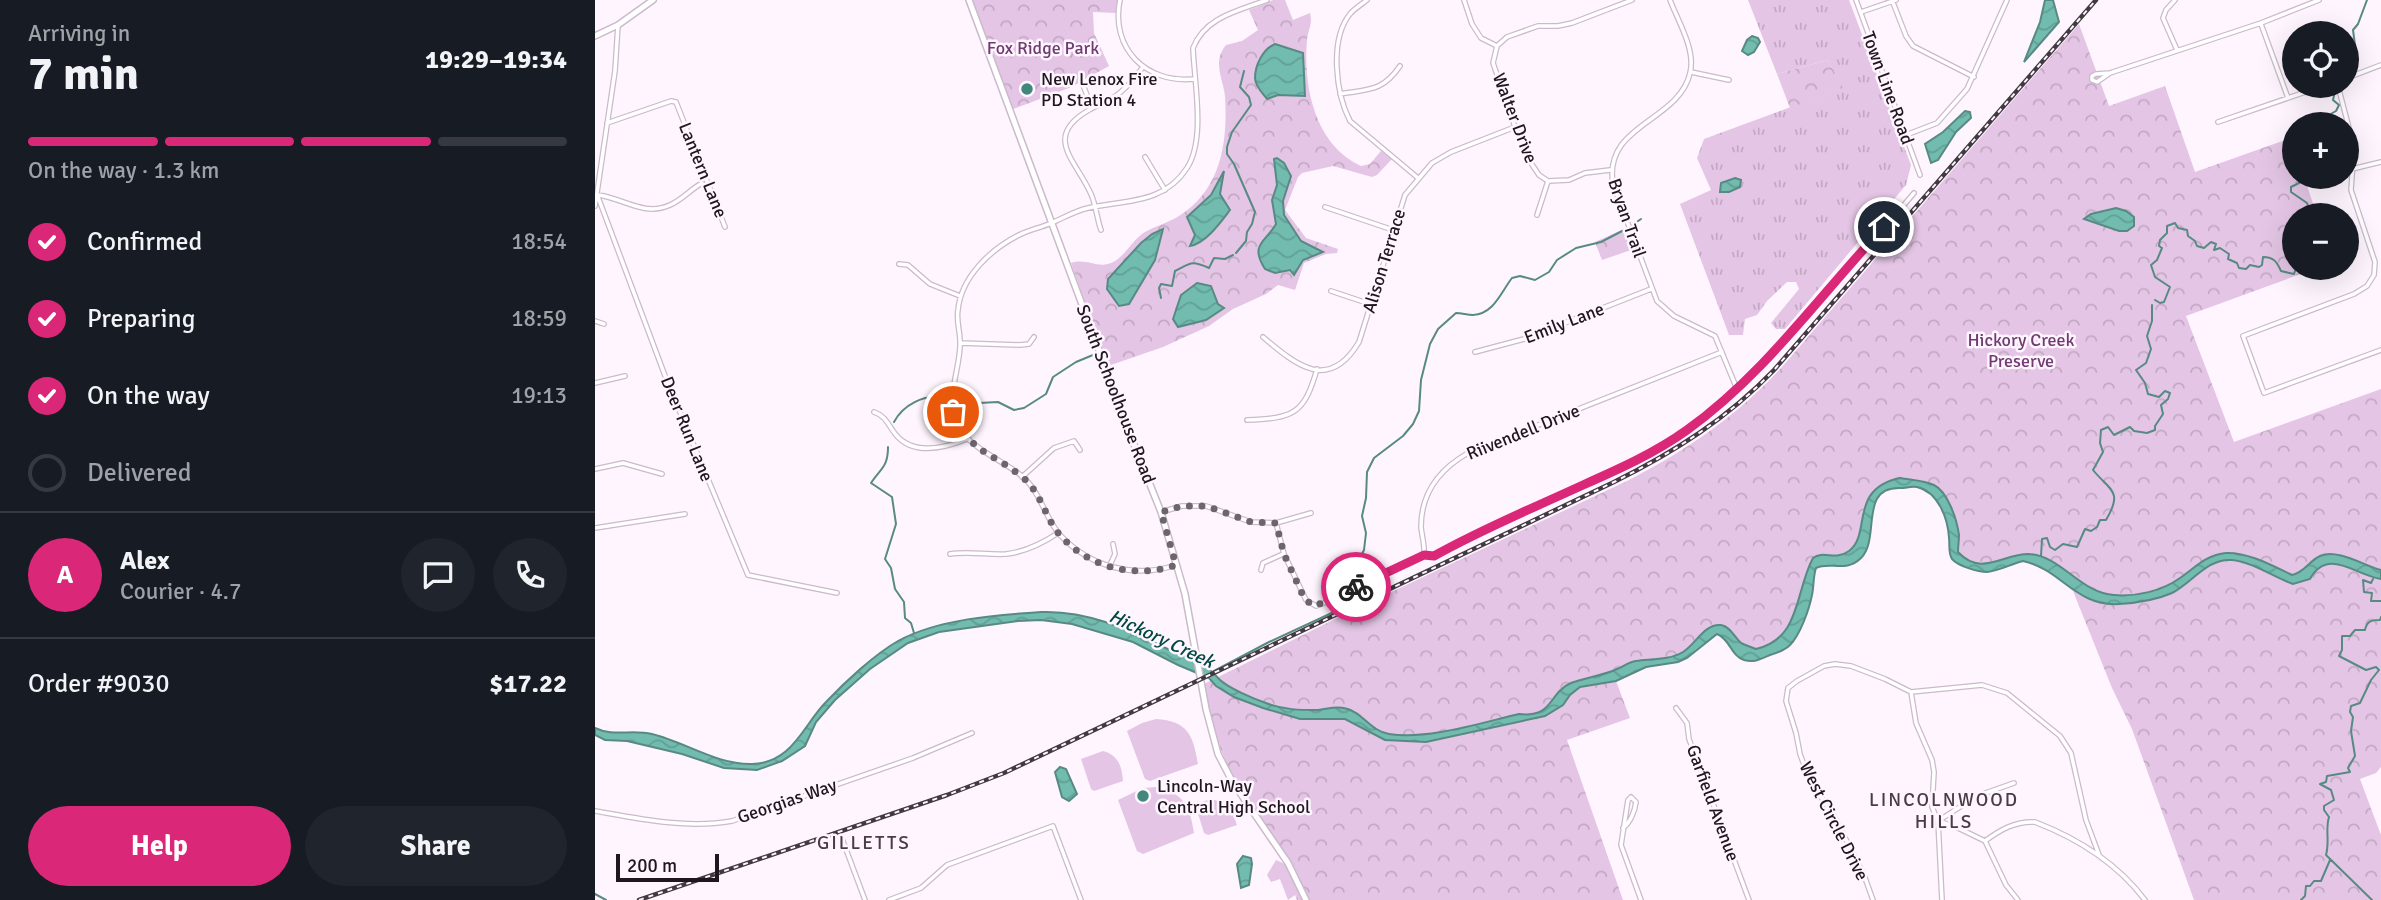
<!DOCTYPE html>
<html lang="en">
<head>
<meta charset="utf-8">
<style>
	:root { --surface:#171b24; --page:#20242c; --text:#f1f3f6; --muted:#9ea1a6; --line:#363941; --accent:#db2777 }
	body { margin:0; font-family:Signika,sans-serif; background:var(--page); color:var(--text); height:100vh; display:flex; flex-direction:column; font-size:26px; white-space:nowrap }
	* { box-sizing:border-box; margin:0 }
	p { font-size:23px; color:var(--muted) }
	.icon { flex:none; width:38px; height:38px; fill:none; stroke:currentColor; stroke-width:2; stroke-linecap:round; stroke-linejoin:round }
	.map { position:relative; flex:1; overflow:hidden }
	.details { display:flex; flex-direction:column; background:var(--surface); width:595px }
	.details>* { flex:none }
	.controls { position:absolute; left:1687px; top:21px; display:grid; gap:14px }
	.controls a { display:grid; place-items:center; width:77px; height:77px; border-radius:50%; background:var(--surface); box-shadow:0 7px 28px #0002; font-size:35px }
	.scale { position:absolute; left:21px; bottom:18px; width:103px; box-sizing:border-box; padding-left:7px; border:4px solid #1e181e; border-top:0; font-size:19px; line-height:24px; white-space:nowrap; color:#1e181e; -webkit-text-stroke:5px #fff5ff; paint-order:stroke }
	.pin { position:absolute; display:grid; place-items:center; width:60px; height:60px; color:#fff; margin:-30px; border:4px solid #fff; border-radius:50%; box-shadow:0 2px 7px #0007 }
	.courier { position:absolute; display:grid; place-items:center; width:70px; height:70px; margin:-35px; border:5px solid #db2777; border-radius:50%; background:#fff; color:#222; box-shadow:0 2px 9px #0007 }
	.summary em { font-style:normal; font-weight:700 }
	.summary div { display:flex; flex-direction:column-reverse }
	.summary { display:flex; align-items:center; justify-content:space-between; height:119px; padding:0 28px }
	h1 { font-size:46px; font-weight:700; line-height:52px }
	.bar { display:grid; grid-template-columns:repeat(4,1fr); gap:10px 7px; align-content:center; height:84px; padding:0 28px }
	.bar i { height:9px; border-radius:5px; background:var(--line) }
	.bar .current { background:var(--accent) }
	.bar p { grid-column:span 4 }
	.line { display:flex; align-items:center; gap:18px; padding:0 28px; border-top:2px solid var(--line) }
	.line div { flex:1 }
	.round { display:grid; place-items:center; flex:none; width:74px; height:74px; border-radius:37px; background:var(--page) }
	ol { padding:0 28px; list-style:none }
	li { display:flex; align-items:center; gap:21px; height:77px }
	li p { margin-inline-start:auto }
	li .icon { padding:7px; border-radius:50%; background:var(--accent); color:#fff; stroke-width:4 }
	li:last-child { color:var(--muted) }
	li i { width:38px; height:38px; border:4px solid var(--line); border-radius:50% }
	.primary-button { display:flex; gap:14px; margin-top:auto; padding:14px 28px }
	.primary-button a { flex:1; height:80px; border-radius:42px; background:var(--accent); color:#fff; font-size:28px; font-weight:700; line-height:80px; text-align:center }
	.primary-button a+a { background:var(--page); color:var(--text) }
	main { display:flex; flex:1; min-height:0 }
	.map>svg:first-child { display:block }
</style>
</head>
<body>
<main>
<section class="details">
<div class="summary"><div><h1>7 min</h1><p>Arriving in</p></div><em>19:29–19:34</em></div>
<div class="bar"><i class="current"></i><i class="current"></i><i class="current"></i><i></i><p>On the way · 1.3 km</p></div>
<ol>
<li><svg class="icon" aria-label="check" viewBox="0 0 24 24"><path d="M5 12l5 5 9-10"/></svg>Confirmed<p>18:54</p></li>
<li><svg class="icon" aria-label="check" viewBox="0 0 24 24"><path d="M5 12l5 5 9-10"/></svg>Preparing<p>18:59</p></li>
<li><svg class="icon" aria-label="check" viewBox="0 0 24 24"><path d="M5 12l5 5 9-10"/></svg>On the way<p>19:13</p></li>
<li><i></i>Delivered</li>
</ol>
<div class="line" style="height:126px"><b class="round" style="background:var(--accent);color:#fff">A</b><div><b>Alex</b><p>Courier · 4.7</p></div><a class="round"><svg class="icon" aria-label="chat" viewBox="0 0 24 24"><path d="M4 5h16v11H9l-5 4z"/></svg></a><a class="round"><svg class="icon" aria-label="phone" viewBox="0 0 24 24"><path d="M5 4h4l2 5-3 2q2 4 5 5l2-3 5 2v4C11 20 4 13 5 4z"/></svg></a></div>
<div class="line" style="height:91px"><div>Order #9030</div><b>$17.22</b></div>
<div class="primary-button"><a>Help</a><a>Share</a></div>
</section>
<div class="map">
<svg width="1786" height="900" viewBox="0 0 1786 900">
	<defs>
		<pattern id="grass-tufts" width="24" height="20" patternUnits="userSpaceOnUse" patternTransform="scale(1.75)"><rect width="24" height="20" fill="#e4c5e5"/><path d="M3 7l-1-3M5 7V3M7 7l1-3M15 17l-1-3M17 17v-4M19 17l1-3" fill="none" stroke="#c3a8c4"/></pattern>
		<pattern id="forest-crowns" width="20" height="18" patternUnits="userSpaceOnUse" patternTransform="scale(1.75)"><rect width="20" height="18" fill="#e4c5e5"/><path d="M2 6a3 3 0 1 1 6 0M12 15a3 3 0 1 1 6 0" fill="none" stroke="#c3a8c4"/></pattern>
		<pattern id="water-waves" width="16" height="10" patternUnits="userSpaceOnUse" patternTransform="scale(1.75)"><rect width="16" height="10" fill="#71bbaf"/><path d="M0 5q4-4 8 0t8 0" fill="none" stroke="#61a096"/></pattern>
	</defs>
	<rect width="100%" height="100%" fill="#fff5ff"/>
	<path fill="url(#grass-tufts)" d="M1153 0H1254L1316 165 1311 185 1190 329H1181L1176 323 1204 289 1201 282H1192L1172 301 1162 315 1150 319 1148 335H1134L1085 204 1116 190 1102 158 1109 139 1247 88 1233 60 1182 74Z
		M681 860 690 864 709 900H702L700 895 693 900 685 879 676 882 672 875Z"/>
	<path fill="url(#forest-crowns)" d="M377 0H523L521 13 498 12 499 33 514 66 474 88 418 109Z
		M678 0H690L698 20 715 13C718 23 713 30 712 40 708 87 720 145 766 166L775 164 786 151 797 159 782 175 777 177 738 166 707 173 703 177 690 210 711 238 743 249 742 253 731 254 709 263 700 290 683 285 671 294 638 309 614 326 568 347 513 366 476 263C489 258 501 267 513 264 529 260 536 240 550 232 560 226 573 223 584 216 626 190 633 142 630 96 628 78 617 62 631 45L647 41 663 30 654 10Z
		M1484 24 1514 106 1570 86 1600 172 1696 138 1699 147V177H1709L1722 215H1699V268H1722L1591 316 1639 442 1786 389V767L1781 773 1765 779 1786 835V900H1599L1537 729 1517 688 1478 591 1454 571 1428 561C1416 564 1404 571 1392 572 1383 572 1363 566 1357 559 1352 552 1355 540 1353 532 1350 514 1339 486 1316 486 1309 487 1297 486 1290 489 1270 500 1281 543 1266 558 1251 573 1235 561 1221 568L1218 576 1217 595 1203 632 1195 645 1161 661H1152L1139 653 1130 637 1122 635 1092 658 1083 662 1051 667 1021 681 1035 718 972 740 1028 900H713L696 863 644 787 631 762 620 735 609 684 754 612 1034 480C1092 450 1142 416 1186 368Z
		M1233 60 1248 88 1195 108 1182 74Z
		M1031 228 1039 249 1007 260 1000 242Z"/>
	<path fill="#e4c5e5" d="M561 719C593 721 598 735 603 764L555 781 550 779 532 731 547 723Z
		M508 751C523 755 527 766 528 781L499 791 496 789 486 759Z
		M562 787C590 794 595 807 599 833L548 854 542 851 523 800 548 788Z
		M616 799C632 803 637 809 642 825L613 835 609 833 600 804Z"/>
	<path fill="url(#water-waves)" stroke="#588a84" stroke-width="2" d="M1450 0H1458L1464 22 1429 62 1445 22Z
		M1157 36 1163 38 1165 42 1159 52 1153 55 1147 51 1152 40Z
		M680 44 708 53 710 96 683 95 672 99C668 94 660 86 660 78 660 65 668 49 680 44Z
		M1370 111 1375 112 1376 118 1361 132 1343 160 1336 163 1330 144 1348 132Z
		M682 158 689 163 696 176 688 201 689 215 706 241 728 252 708 260 699 275 695 270 680 273 670 269C654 244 671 242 681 224L677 200 682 185 679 159Z
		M629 171 625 194 635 210C625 223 611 243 595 246L600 235 592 217 616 195Z
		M1140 178 1146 180 1145 187 1134 192H1125L1126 183Z
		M1521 208 1531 211 1539 217V226L1532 231H1524L1489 219 1496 214Z
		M568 229 560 260 534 304 524 306 512 289 513 279 546 243 557 234Z
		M602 283 616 286 623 304 629 308 611 320 583 327 578 319 586 295Z
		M1305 478C1316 480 1329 480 1339 485 1353 492 1362 520 1364 535 1364 541 1363 546 1363 552 1386 577 1408 554 1433 554 1466 555 1485 593 1519 595 1541 597 1567 591 1585 578 1601 567 1611 555 1631 553 1653 552 1678 566 1697 575 1710 572 1714 561 1725 556 1742 548 1770 566 1786 570V579C1760 575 1733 547 1715 579L1698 584C1678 577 1658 562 1637 560 1612 558 1597 583 1577 593 1561 600 1541 603 1524 604 1481 607 1466 569 1428 561 1416 564 1404 571 1392 572 1383 572 1363 566 1357 559 1353 553 1355 544 1354 538 1353 518 1343 492 1322 487 1316 486 1311 488 1306 488 1263 486 1286 538 1266 558 1251 573 1235 561 1221 568 1218 577 1219 586 1217 595 1214 610 1205 635 1195 645 1190 650 1182 653 1175 655 1166 659 1159 663 1149 660 1135 655 1136 640 1122 634L1092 658 1083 662 1051 667 1021 681 985 687 975 695 968 705 950 716 831 742 790 740 750 719H705L668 708 639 697 621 686 614 678 583 665 538 642 477 624 446 620 423 621 344 632 313 643 275 669 240 700 221 722 210 746 187 761 162 770 129 768 87 754 32 741 10 740 0 735V728C18 737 37 729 57 734 90 742 122 765 157 764 198 763 208 725 231 702 250 682 280 654 303 641 343 619 401 615 446 612 496 610 537 632 581 653 587 656 595 656 601 659 610 664 617 671 624 679 633 688 659 699 671 703 688 710 706 710 723 710 732 709 740 706 749 708 767 711 775 731 794 734 833 740 885 723 924 714 959 718 953 693 976 683 991 677 1008 676 1022 669 1029 666 1034 662 1041 661 1056 659 1075 660 1088 652 1100 645 1110 623 1126 625 1135 626 1140 638 1146 643 1150 645 1156 647 1161 649 1206 639 1200 591 1218 558 1229 550 1240 561 1254 551 1277 534 1253 489 1305 478Z
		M465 767 471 769 482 794 474 801 467 797 460 772Z
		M648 856 656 858 657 864 654 885 646 888 642 864Z"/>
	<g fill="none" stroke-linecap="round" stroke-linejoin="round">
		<path stroke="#588a84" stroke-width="2" d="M1752 66 1760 45 1758 30 1763 24 1772 0
			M1731 124 1732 116 1741 111 1744 105 1738 100 1740 91
			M1705 177 1704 183 1696 187V192L1712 203 1714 209 1711 215
			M1036 226 1046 219
			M641 253 651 241 652 232 657 224 660 212 639 164 632 154V147L637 132 656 105 654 97 645 87 649 71
			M566 298 564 288 566 284 577 286 580 271C596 263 596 260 614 268L619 258 630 259 638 255
			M1560 300 1565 303 1569 302 1575 287 1560 277 1556 265 1562 260 1567 248 1564 246 1565 240 1572 233V226L1580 223 1583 228 1592 230 1593 236 1600 241 1602 246 1609 248 1616 242 1621 244 1619 250 1625 248 1634 254 1633 259 1642 263 1644 268 1651 269 1655 265 1664 267 1667 265 1668 257C1679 257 1682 262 1686 271L1699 274 1701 268
			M365 404 403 402 419 410 429 408 451 394 458 377 481 362 498 355
			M299 422C308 405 329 394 347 398
			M293 447C293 467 286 468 276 483L297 497 301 524 290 559 296 568 300 589 309 602 310 618 316 623 319 633
			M1446 556 1447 539 1452 538 1455 547 1460 550 1468 544 1482 547 1490 529 1496 531 1502 527 1505 520H1511C1529 490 1514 490 1498 470L1508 452 1505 443 1506 430 1513 427 1519 435 1535 427 1539 431 1552 433 1560 430V426L1568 414 1566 405 1573 399 1575 393 1570 391 1564 397 1553 394 1550 383 1541 370 1551 363 1556 349 1552 336 1557 321V305
			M1778 579 1776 583 1768 580 1769 592 1777 593 1776 601H1786
			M747 592 769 550 771 533 767 516 771 498 772 472 779 458 808 436 818 424 824 411 826 380 835 344 843 329 861 313C867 313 872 315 878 315 899 314 906 292 917 278L925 276 940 280 954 272 962 260 981 248 1006 242 1031 229
			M619 671 674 642 741 611 746 598
			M0 894 11 900
			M1706 900 1710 896 1711 886H1715L1719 881H1726L1735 860
			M1777 900 1731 855C1735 841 1730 830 1734 817L1729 810V806L1739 800 1736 790 1725 784 1731 782 1732 776 1755 772 1753 768 1760 756 1756 731 1758 717 1755 712 1756 706 1765 703 1776 680 1784 670 1781 667 1771 670 1744 656 1747 650V636H1755L1760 630H1770C1772 621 1776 620 1785 620L1786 617"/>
		<g stroke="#cbbacb" stroke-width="6">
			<path id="minor" d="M525 0C515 48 551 84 599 79
				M772 0C767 4 759 9 755 14 734 40 741 94 755 121L823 178
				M869 0 877 24 886 38 902 46
				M1075 0C1083 21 1101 50 1095 73 1084 122 1008 124 1018 184L1062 301 1079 316 1120 336 1142 389
				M1261 0 1325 175
				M1297 0 1311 36 1318 46 1379 77
				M1580 0 1571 10 1568 18 1582 50
				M1266 12 1301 0
				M1666 24 1693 98
				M1096 72 1134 80
				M1515 73 1502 82 1497 80V76L1501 74 1515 73 1666 23 1724 0
				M1752 78 1786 65
				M488 85 497 108
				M1743 86 1759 147 1756 190 1780 262 1779 275 1772 286 1759 294 1648 336 1669 393 1786 350
				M745 94C774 89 787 92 805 66
				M1623 122 1728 86
				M12 123 76 101 81 102 130 227
				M1311 135 1342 123 1372 89 1412 0
				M550 157 570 190
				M1757 169 1786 162
				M1015 170 990 173 974 180 953 181 944 175 936 163 920 127 898 63 902 46 912 37 943 26H963L977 23 1037 0
				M3 195C28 198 49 217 75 205 87 200 96 189 107 183
				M3 197 72 381 153 575 242 593
				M0 206 20 71 23 25
				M730 207 798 230
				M942 215 953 181
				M506 230C502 219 501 205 496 194 481 160 447 137 494 110 502 105 511 102 518 98 530 90 540 78 548 67
				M304 264 313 265 335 284 365 296
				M736 291 775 304
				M0 321 9 324
				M668 337C702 366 734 392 764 342L810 195 837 163 856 152 920 127
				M365 343 425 345 434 344 439 337
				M880 352 929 339 1056 289
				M0 383 30 376
				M279 412C291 416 293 425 301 435 319 456 350 448 372 439
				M652 420C698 418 709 415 722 369
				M0 469 28 463 67 474
				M427 477 459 448 479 441 485 450
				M566 512 587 506H611L656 522 681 523 716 513
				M681 523 689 554 711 600 721 606 729 603 829 555C830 545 827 537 826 527 826 493 845 469 873 453L1127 352
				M0 528 90 514
				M355 554C374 551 392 555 411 554 430 552 448 543 463 533
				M829 555 839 557C910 517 988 491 1059 451 1133 409 1187 344 1241 281 1267 251 1294 223 1319 193
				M581 565C540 579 495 567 465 535 450 518 446 493 428 477 398 452 353 444 358 394 359 376 366 358 365 341 365 331 361 320 363 310 366 277 396 249 424 235 434 230 444 228 454 224 467 219 479 211 493 208 530 200 569 204 592 168 611 139 599 81 598 48 610 17 643 11 672 0
				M514 567 520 554 518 544
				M666 570 668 563 688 554
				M1316 692 1321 723 1337 760 1339 772 1337 807 1343 821 1347 900
				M1081 708 1092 723 1094 739 1154 900
				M0 811C45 819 92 829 137 821L318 758 377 733
				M1343 821 1361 827 1390 841 1411 885 1423 900
				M1343 821 1382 796 1419 783
				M1028 828C1035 823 1040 811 1041 802L1036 797 1033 800 1026 845 1046 900
				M246 836 270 900
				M1390 841C1405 830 1420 821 1440 822 1484 839 1522 863 1550 900
				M294 900 326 888 352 865 458 826 486 900
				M1278 900 1269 875 1239 816 1215 781 1205 754 1201 733 1191 701 1193 688 1202 681 1229 666 1240 664 1256 666 1290 679 1316 692 1387 685 1412 693 1465 736 1476 753 1491 820 1504 855"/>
		</g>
		<g stroke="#cbbacb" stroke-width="8">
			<path id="tertiary" d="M374 0 538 442 566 512 590 594 611 709 623 754 637 781 693 863 711 900
				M0 36 23 25 58 0"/>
		</g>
		<use href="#minor" stroke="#fff" stroke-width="3.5"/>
		<use href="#tertiary" stroke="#fff" stroke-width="5"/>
		<g stroke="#413a41" stroke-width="4.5">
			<path id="rail" d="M44 900 352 795 409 773 1019 482C1079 452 1132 419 1179 370L1501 0"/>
		</g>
		<use href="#rail" stroke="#fff5ff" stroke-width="2" stroke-dasharray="5" stroke-linecap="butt"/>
	</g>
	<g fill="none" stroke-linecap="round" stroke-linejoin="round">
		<path stroke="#6d656d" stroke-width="7" stroke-dasharray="0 12.6" d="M358 412C376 454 395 451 426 476 446 491 449 516 464 534 493 568 540 579 581 565L566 512 587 506H611L656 522 681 523 689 554 710 600 720 606 761 587"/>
		<path stroke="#db2777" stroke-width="9" d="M761 587 829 555 839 556C887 529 938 508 988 485 1024 469 1060 453 1092 430 1170 374 1224 296 1289 227"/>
	</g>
	<g fill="#42877c" stroke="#fff5ff" stroke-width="2.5">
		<circle cx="432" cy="89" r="7"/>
		<circle cx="548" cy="796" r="7"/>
	</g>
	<g text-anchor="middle" stroke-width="5" stroke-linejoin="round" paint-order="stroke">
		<g font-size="18" fill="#6f3b71" stroke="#fff5ff">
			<text x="448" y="54">Fox Ridge Park</text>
			<text x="1426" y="346">Hickory Creek<tspan x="1426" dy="21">Preserve</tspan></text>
		</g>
		<g font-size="18" fill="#1e181e" stroke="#fff5ff" text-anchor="start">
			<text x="446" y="85">New Lenox Fire<tspan x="446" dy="21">PD Station 4</tspan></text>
			<text x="562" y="792">Lincoln-Way<tspan x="562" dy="21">Central High School</tspan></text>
		</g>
		<g font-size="18" fill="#1e181e" stroke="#fff5ff">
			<text transform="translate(1293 88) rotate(70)" y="6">Town Line Road</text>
			<text transform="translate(920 118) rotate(69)" y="6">Walter Drive</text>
			<text transform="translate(108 170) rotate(68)" y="6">Lantern Lane</text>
			<text transform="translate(1032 218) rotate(71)" y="6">Bryan Trail</text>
			<text transform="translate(789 261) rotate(-73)" y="6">Alison Terrace</text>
			<text transform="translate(969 323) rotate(-21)" y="6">Emily Lane</text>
			<text transform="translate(521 394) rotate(69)" y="6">South Schoolhouse Road</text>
			<text transform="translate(92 429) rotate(68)" y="6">Deer Run Lane</text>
			<text transform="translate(928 432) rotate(-22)" y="6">Riivendell Drive</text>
			<text transform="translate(192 801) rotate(-19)" y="6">Georgias Way</text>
			<text transform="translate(1118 803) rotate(70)" y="6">Garfield Avenue</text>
			<text transform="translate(1239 821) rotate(63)" y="6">West Circle Drive</text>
		</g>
		<g font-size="19" font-style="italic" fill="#014840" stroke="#fff5ff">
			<text transform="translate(567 638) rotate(25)" y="7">Hickory Creek</text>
		</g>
		<g font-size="19" letter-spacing="2" fill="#493c49" stroke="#fff5ff">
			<text x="1349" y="806">LINCOLNWOOD<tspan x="1349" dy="22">HILLS</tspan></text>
			<text x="269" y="849">GILLETTS</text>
		</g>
	</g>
</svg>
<div class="controls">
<a><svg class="icon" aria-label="locate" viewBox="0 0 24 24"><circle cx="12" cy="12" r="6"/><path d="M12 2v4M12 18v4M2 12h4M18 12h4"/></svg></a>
<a>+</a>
<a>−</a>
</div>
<div class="scale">200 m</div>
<div class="pin" style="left:358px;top:412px;background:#ea580c"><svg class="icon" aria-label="bag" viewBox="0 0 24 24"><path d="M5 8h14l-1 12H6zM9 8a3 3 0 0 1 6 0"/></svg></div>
<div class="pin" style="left:1289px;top:227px;background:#1f2937"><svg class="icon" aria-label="home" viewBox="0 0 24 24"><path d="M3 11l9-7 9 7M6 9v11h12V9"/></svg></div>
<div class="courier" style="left:761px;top:587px"><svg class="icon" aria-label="bike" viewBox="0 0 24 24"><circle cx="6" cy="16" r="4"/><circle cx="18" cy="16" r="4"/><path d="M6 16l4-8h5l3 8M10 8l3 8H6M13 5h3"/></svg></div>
</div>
</main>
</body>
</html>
